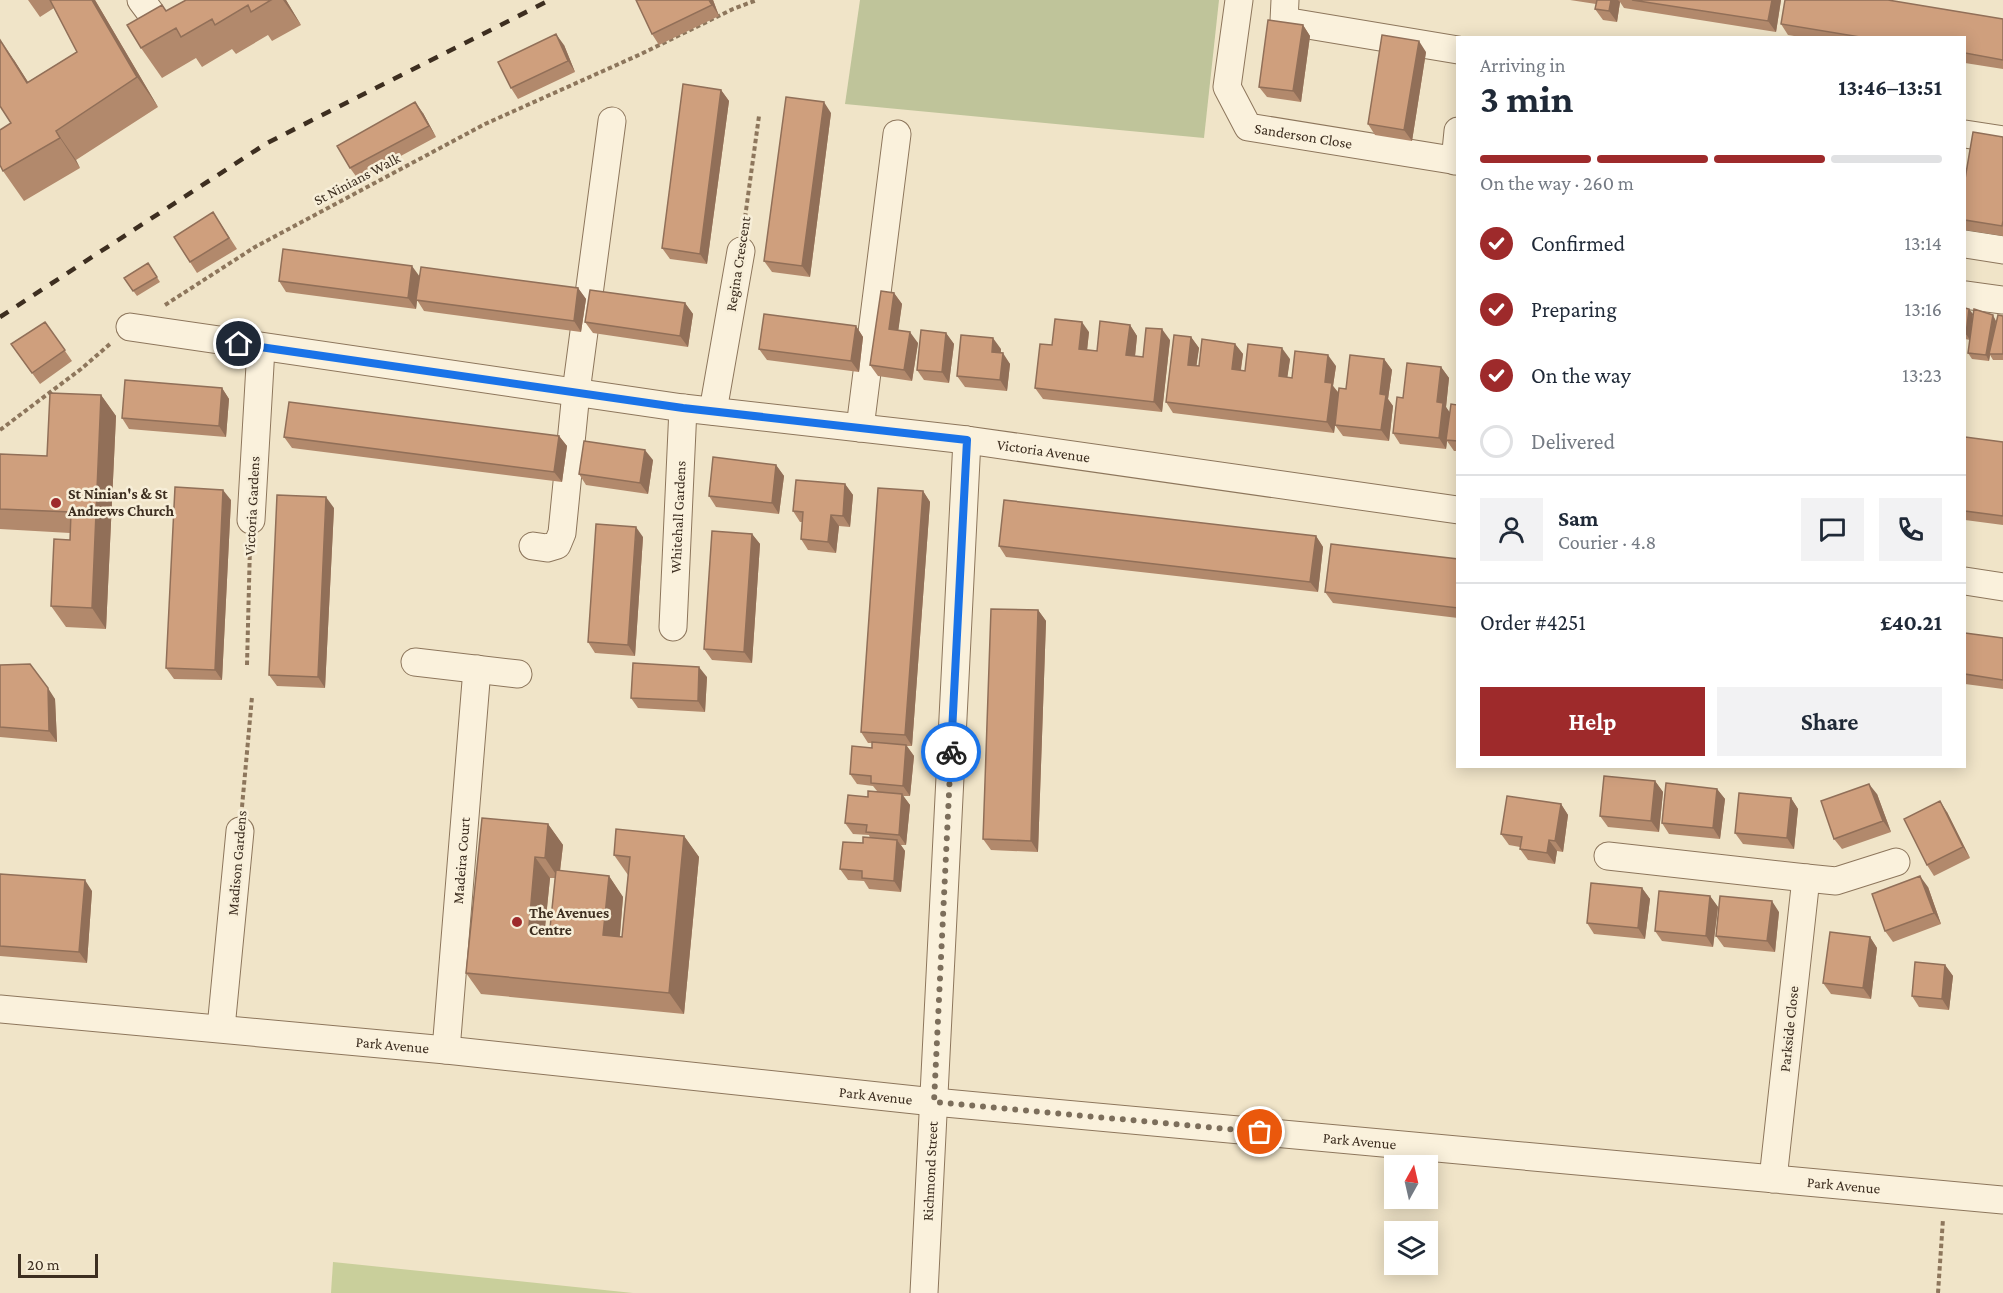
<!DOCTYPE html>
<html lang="en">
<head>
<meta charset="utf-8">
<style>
	:root { --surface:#fff; --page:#f2f2f3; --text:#1f2937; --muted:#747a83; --line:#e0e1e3; --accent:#9e2a2b }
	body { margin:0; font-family:"Crimson Pro",serif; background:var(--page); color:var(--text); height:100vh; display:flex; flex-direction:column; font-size:22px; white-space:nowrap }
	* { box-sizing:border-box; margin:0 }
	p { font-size:20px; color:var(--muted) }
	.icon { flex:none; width:33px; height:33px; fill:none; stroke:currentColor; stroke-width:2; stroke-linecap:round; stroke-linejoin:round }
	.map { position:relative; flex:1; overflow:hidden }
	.details { position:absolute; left:1456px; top:36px; width:510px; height:732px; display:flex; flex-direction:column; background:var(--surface); border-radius:0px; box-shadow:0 3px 15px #0003 }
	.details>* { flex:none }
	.needle { width:39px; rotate:8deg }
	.buttons { position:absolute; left:1384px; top:1155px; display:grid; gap:12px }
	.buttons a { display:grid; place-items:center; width:54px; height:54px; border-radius:0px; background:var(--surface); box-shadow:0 3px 15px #0003; font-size:30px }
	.scale { position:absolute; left:18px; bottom:15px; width:80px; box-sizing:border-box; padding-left:6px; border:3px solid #3d2e20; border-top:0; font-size:16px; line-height:21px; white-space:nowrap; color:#3d2e20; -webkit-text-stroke:4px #f7eed8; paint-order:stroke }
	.pin { position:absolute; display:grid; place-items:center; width:51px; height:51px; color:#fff; margin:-26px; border:3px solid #fff; border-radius:50%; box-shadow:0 2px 6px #0007 }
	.courier { position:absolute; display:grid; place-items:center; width:60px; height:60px; margin:-30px; border:4px solid #1a73e8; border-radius:50%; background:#fff; color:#222; box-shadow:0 2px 8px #0007 }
	.overview em { font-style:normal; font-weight:700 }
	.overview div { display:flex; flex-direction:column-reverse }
	.overview { display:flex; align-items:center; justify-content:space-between; height:102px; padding:0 24px }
	h1 { font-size:39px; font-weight:700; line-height:45px }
	.bar { display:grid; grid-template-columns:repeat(4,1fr); gap:9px 6px; align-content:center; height:72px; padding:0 24px }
	.bar i { height:8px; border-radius:4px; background:var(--line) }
	.bar .active { background:var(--accent) }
	.bar p { grid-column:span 4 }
	.line { display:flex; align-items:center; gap:15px; padding:0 24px; border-top:2px solid var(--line) }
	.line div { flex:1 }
	.round { display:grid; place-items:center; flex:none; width:63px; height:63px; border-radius:0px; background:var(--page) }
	ol { padding:0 24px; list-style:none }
	li { display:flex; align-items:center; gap:18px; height:66px }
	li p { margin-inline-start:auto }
	li .icon { padding:6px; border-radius:50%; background:var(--accent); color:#fff; stroke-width:4 }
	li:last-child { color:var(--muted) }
	li i { width:33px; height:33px; border:3px solid var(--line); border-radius:50% }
	.action { display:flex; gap:12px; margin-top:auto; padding:12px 24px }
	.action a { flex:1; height:69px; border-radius:0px; background:var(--accent); color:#fff; font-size:24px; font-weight:700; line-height:69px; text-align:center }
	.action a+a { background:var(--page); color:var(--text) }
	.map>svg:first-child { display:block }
</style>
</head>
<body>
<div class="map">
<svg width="2003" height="1293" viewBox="0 0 2003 1293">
	<rect width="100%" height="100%" fill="#f0e4c8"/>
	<path fill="#c9cf9b" d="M333 1262 633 1293H331Z"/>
	<path fill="#bfc49a" d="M860 0H1219L1204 138 845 104Z"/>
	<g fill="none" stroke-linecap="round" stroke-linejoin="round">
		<g stroke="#8d765c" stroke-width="29">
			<g id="minor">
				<path d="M141 0 150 12"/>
				<path id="s1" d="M1239 0 1227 87 1248 127 1458 161"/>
				<path d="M1285 0 1284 21 1458 50"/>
				<path d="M1965 134 2003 140"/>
				<path d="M1455 161 1458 131"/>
				<path d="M1965 244 2003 250"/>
				<path d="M1965 295 2003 300"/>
				<path id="s2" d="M130 327 683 408 967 440 1458 510"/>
				<path d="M713 411 741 251"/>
				<path d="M860 428 897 134"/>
				<path d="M251 520 261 348"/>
				<path d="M533 546 547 548 557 545 562 533 576 392 612 121"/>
				<path d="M1965 581 2003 587"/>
				<path id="s3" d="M673 627 683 408"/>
				<path d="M415 662 518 674"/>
				<path d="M1608 856 1806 878 1773 1179"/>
				<path d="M1806 878 1836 881 1896 862"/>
				<path id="s4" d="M0 1009 446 1050 934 1102 2003 1200"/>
				<path d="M221 1028 240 831"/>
				<path id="s5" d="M446 1050 477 669"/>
				<path id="s6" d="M924 1293 967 440"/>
			</g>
		</g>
		<path stroke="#8d765c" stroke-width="4" stroke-dasharray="4.5 3" stroke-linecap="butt" d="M744 225 759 116
			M165 305 255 247 485 124 641 54 733 9 757 0
			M0 430 81 369 110 344
			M247 665 250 545
			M242 807 252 697
			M1938 1293 1943 1219"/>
		<use href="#minor" stroke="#faf1dc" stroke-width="27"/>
		<path stroke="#3d2e20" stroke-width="4.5" stroke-dasharray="10 10" stroke-linecap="butt" d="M0 317 267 143 550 0"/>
	</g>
	<path fill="#b2896c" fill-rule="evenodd" d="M28 0H95L158 107 76 160 80 168 24 201 3 171 11 123 14 60 28 82 77 52 54 8 40 17Z
		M186 0H286L301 25 272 41 268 35 236 54 232 49 202 67 196 58 162 78 141 48 167 11Z
		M713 0 719 16 659 45 652 34Z
		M1570 0H1781L1776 32 1624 8 1620 2 1617 22 1603 20 1595 9 1596 4Z
		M2003 19V69L1965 63V38H1806L1788 35 1781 24Z
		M1303 25 1310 36 1301 102 1267 97 1259 87Z
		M564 45 575 72 518 99 511 88Z
		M1426 52 1412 141 1375 135 1368 124Z
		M721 90 729 101 707 264 670 259 662 248Z
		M423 113 436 137 358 179 350 168Z
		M831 113 810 277 772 272 764 261Z
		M2003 137V236L1966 230 1965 229V179Z
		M213 212 237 249 197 273 190 262Z
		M148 263 160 282 137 296 124 278Z
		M279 281 578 288 586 299 581 332 424 311 417 300 416 309 286 292Z
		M894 293 902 304 898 330 918 343 912 381 878 376 870 365Z
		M685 303 693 314 688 347 593 333 585 322Z
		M1965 308 1970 340 1965 339Z
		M2003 316V360H1993L1990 355 1989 361 1972 359 1968 353 1996 321 1994 334Z
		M45 322 72 361 40 384 11 344Z
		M1130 325 1137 336 1135 356 1143 357 1170 340 1162 412 1043 399 1035 388 1052 345 1089 332 1087 350 1097 351Z
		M856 326 863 337 859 372 767 360 759 349Z
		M946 333 954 344 949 383 924 380 917 370Z
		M1191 337 1199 348 1196 366H1199L1235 344 1243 354 1241 370 1245 371 1290 359 1287 377 1292 378 1336 366 1333 386 1339 393 1346 389 1384 359 1392 370 1388 399 1393 406 1389 441 1343 436 1335 425 1334 433 1173 413 1166 402Z
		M1001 349V353L1010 364 1007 391 965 387 957 376Z
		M1441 367 1449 378 1446 407 1449 413 1457 405 1458 399V451H1454L1447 441 1446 449 1400 444 1393 433 1403 398Z
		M222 388 229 399 226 437 129 429 122 418Z
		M101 395 116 416 106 629 66 627 51 606 70 540V533L0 529V454L47 456Z
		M559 436 567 446 562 482 292 448 284 437Z
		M1965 437 2003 442V525L1965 520Z
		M653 460 648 494 586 485 579 474Z
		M776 465 784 476 779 514 716 507 709 496Z
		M845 484 853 495 850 527 839 526 836 553 808 550 801 539 802 522H800L793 511Z
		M923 491 930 502 912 746H907L914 756 910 796H903L910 805 906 845H901L905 851 901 892 869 889 864 881 848 880 840 869 863 843 870 838 869 835 853 834 845 823 868 797 877 791 873 786 857 784 850 774 872 748V743H868L861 732Z
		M231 500 222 680 174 679 166 668Z
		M334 508 325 688 277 686 269 675Z
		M752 534 760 544 752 663 712 660 704 649Z
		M1316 536 1323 547 1318 592 1006 557 999 546Z
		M643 537 635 656 595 653 588 642Z
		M1458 559V618L1333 603 1325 592Z
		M1038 610 1046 621 1038 852 991 850 983 839Z
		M1965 633 2003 638V689L1965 684Z
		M0 665 55 699 57 742 0 737Z
		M707 677 705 712 638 708 631 698Z
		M1655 781 1663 792 1659 832 1608 827 1600 816Z
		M1717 789 1725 799 1720 839 1669 834 1662 823Z
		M1877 794 1891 832 1842 849 1834 839Z
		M1791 798 1798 809 1794 849 1743 844 1735 833Z
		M1561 804 1568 815 1563 852 1557 851 1555 864 1528 860 1520 849V847L1509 845 1501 834Z
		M1947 812 1970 858 1934 876 1927 865Z
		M548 824 563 845 560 871 609 876 623 897 620 936 622 937 628 875 614 855 684 836 699 857 684 1014 481 994 466 973ZM550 878H555L550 928H545Z
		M0 874 92 891 87 963 0 956Z
		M1928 887 1941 924 1893 942 1885 931Z
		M1642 888 1650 899 1645 939 1594 934 1587 923Z
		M1710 896 1718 907 1713 947 1662 941 1655 931Z
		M1779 912 1775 952 1724 947 1716 936Z
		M1870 937 1877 948 1871 999 1831 994 1823 983Z
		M1945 965 1953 976 1949 1010 1919 1007 1912 996Z"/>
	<path fill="#916f58" d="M92 0H95L158 107 137 77Z
		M283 0H286L301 25Z
		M709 0H713L719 16 712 5Z
		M1611 0H1618L1620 2 1617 22 1609 11Z
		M1772 0H1781L1776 32 1768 21Z
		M1303 25 1310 36 1301 102 1293 91Z
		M556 34 564 45 575 72 568 61Z
		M0 39 14 60 47 112 27 83Z
		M1419 41 1426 52 1412 141 1404 130Z
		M721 90 729 101 707 264 700 254Z
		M415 102 423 113 436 137 429 126Z
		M824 102 831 113 810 277 802 266Z
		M56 131 76 160 80 168 60 138Z
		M412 266 420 277 416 309 408 298Z
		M578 288 586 299 581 332 574 321Z
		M894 293 902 304 897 340 889 329Z
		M685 303 693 314 688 347 680 336Z
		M1969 309 1973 314 1970 340 1966 334Z
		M1993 315 1996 321 1991 354H1989L1990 355 1989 361 1986 355Z
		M1082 322 1089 332 1086 360 1079 349Z
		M1130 325 1137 336 1134 366 1126 355Z
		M856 326 863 337 859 372 851 361Z
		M1162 329 1170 340 1162 412 1154 402Z
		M910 332 918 343 912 381 904 370Z
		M946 333 954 344 949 383 942 372Z
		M1191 337 1199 348 1195 376 1188 365Z
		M993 338 1001 349 999 363 992 352Z
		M1235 344 1243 354 1239 380 1232 369Z
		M1282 348 1290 359 1286 387 1279 376Z
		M1003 353 1010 364 1007 391 1000 380Z
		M1328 355 1336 366 1333 386 1339 394 1334 433 1327 422 1325 382Z
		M1384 359 1392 370 1388 399 1393 406 1389 441 1381 430 1380 394Z
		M1441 367 1449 378 1446 407 1451 414 1446 440 1447 441 1446 449 1439 438 1437 402Z
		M222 388 229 399 226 437 219 426Z
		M101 395 116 416 106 629 92 608Z
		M559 436 567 446 562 482 554 472Z
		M645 450 653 460 648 494 640 483Z
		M776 465 784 476 779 514 772 503Z
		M845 484 853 495 850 527 843 516Z
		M223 490 231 500 222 680 215 670Z
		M923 491 930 502 912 746 905 735Z
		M326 497 334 508 325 688 318 677Z
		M831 515 839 526 836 553 828 542Z
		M636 527 643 537 635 656 628 645Z
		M752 534 760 544 752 663 744 652Z
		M1316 536 1323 547 1318 592 1310 582Z
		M1038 610 1046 621 1038 852 1031 841Z
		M699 667 707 677 705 712 698 701Z
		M48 688 55 699 57 742 49 731Z
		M906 745 914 756 910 796 903 786Z
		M1655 781 1663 792 1659 832 1651 821Z
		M1869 784 1877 794 1891 832 1883 821Z
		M1717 789 1725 799 1720 839 1713 828Z
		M902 794 910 805 906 845 899 835Z
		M1791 798 1798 809 1794 849 1787 838Z
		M1940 801 1947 812 1970 858 1963 847Z
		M1561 804 1568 815 1563 852 1555 841Z
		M548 824 563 845 559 879 545 858Z
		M684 836 699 857 684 1014 669 993Z
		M897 840 905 851 901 892 894 881Z
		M1549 840 1557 851 1555 864 1547 853Z
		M535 857 550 878 543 947 529 926Z
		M609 876 623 897 618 956 603 935Z
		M1920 876 1928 887 1941 924 1934 913Z
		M85 880 92 891 87 963 79 952Z
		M1642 888 1650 899 1645 939 1638 928Z
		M1710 896 1718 907 1713 947 1706 936Z
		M1772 901 1779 912 1775 952 1767 941Z
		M1870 937 1877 948 1871 999 1863 988Z
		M1945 965 1953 976 1949 1010 1942 999Z"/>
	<path fill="#cf9f7d" stroke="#916f58" stroke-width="1.5" d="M50 0H92L137 77 56 131 60 138 3 171 0 165V130L11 123 0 106V40L27 83 77 52Z
		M186 0H271L251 12 248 5 215 25 212 19 181 37 176 28 141 48 127 25 162 5 166 11Z
		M636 0H709L712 5 652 34Z
		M1597 0H1611L1609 11 1595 9Z
		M1632 0H1772L1768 21Z
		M1785 0H1888L2003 19V60L1965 53V38H1866L1781 24Z
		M1268 20 1303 25 1293 91 1259 87Z
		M556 34 568 61 511 88 498 62Z
		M1382 35 1419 41 1404 130 1368 124Z
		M683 84 721 90 700 254 662 248Z
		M786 97 824 102 802 266 764 261Z
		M415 102 429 126 350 168 337 146Z
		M1973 132 2003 137V221L2002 226 1965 220V179Z
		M213 212 229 238 190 262 174 237Z
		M283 249 412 266 408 298 279 281Z
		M148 263 157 277 133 291 124 278Z
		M421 267 578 288 574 321 416 300Z
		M590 290 685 303 680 336 585 322Z
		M881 291 894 293 889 329 910 332 904 370 870 365Z
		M1965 308 1969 309 1966 334H1965Z
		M1974 309 1993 315 1986 355 1968 353Z
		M764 314 856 326 851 361 759 349Z
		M1998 315 2003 316V354H1989Z
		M1055 319 1082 322 1079 349 1097 351 1100 321 1130 325 1126 355 1143 357 1146 328 1162 329 1154 402 1035 388 1040 344 1052 345Z
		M45 322 65 350 32 373 11 344Z
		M921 330 946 333 942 372 917 370Z
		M961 335 993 338 992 352 1003 353 1000 380 957 376Z
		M1174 335 1191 337 1188 365 1199 366 1202 339 1235 344 1232 369 1245 371 1248 344 1282 348 1279 376 1292 378 1295 351 1328 355 1325 382 1332 383 1327 422 1166 402Z
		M1350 355 1384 359 1380 394 1386 395 1381 430 1335 425 1339 388 1346 389Z
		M1407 363 1441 367 1437 402 1443 403 1439 438 1393 433 1397 397 1403 398Z
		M125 380 222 388 219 426 122 418Z
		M50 393 101 395 92 608 51 606 54 539 70 540 71 512 0 509V454L47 456Z
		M1458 399V441L1446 440 1451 404 1457 405Z
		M289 402 559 436 554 472 284 437Z
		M1965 437 2003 442V516L1965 511Z
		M584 441 645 450 640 483 579 474Z
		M713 457 776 465 772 503 709 496Z
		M796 480 845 484 843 516 831 515 828 542 801 539 803 512 793 511Z
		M175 487 223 490 215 670 166 668Z
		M878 488 923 491 905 735 861 732Z
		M277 495 326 497 318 677 269 675Z
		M1004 500 1316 536 1310 582 999 546Z
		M596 524 636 527 628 645 588 642Z
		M712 531 752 534 744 652 704 649Z
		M1331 544 1458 559V608L1325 592Z
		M991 609 1038 610 1031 841 983 839Z
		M1965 633 2003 638V680L1965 674Z
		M633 663 699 667 698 701 631 698Z
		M30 664 48 688 49 731 0 727V665Z
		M872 742 906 745 903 786 871 783V776L850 774 852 746 872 748Z
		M1604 776 1655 781 1651 821 1600 816Z
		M1666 783 1717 789 1713 828 1662 823Z
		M1869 784 1883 821 1834 839 1821 801Z
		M868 791 902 794 899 835 866 832 867 825 845 823 848 795 868 797Z
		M1739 793 1791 798 1787 838 1735 833Z
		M1507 796 1561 804 1555 841 1549 840 1547 853 1520 849 1522 837 1501 834Z
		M1940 801 1963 847 1927 865 1904 819Z
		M482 818 548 824 545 858 535 857 529 926 550 928 556 870 609 876 603 935 622 937 630 857 614 855 616 829 684 836 669 993 466 973Z
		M863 837 897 840 894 881 862 878V871L840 869 843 842 863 843Z
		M0 874 85 880 79 952 0 946Z
		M1920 876 1934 913 1885 931 1872 894Z
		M1591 883 1642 888 1638 928 1587 923Z
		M1659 891 1710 896 1706 936 1655 931Z
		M1720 896 1772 901 1767 941 1716 936Z
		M1830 932 1870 937 1863 988 1823 983Z
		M1915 962 1945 965 1942 999 1912 996Z"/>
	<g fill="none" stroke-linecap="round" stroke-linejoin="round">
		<path stroke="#7c6e5b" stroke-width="6" stroke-dasharray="0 10.8" d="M951 752 934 1102 1260 1132"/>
		<path stroke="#1a73e8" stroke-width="8" d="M239 344 683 408 967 440 951 752"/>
	</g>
	<g fill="#9e2a2b" stroke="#f7eed8" stroke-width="2">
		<circle cx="56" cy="503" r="6"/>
		<circle cx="517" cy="922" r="6"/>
	</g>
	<g text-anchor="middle" stroke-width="5" stroke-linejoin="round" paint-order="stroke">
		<g font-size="15" fill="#3d2e20" stroke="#f7eed8">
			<text dy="5" stroke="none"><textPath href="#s1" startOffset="189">Sanderson Close</textPath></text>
			<text transform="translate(357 179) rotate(-28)" y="5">St Ninians Walk</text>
			<text transform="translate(738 264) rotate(-81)" y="5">Regina Crescent</text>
			<text dy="5" stroke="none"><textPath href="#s2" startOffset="922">Victoria Avenue</textPath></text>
			<text transform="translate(252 506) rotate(-87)" y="5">Victoria Gardens</text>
			<text dy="5" stroke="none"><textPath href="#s3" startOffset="110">Whitehall Gardens</textPath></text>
			<text dy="5" stroke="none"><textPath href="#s5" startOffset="190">Madeira Court</textPath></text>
			<text transform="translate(237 863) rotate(-85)" y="5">Madison Gardens</text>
			<text transform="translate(1789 1029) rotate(-84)" y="5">Parkside Close</text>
			<text dy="5" stroke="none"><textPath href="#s4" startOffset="394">Park Avenue</textPath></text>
			<text dy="5" stroke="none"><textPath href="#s4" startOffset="880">Park Avenue</textPath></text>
			<text dy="5" stroke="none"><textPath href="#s4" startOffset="1366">Park Avenue</textPath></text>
			<text dy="5" stroke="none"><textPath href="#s6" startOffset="122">Richmond Street</textPath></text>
			<text dy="5" stroke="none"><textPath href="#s4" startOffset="1852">Park Avenue</textPath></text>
		</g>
		<g font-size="15" font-weight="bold" fill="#3d2e20" stroke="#f7eed8" text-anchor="start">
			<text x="68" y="499">St Ninian's &amp; St<tspan x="68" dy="17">Andrews Church</tspan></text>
			<text x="529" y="918">The Avenues<tspan x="529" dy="17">Centre</tspan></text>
		</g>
	</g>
</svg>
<div class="buttons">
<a><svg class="needle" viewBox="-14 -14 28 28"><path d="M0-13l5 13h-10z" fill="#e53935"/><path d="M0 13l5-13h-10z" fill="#747a83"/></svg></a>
<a><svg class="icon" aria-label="layers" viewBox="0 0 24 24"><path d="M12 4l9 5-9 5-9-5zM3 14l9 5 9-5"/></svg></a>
</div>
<div class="scale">20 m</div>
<div class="pin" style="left:1260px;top:1132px;background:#ea580c"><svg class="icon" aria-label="bag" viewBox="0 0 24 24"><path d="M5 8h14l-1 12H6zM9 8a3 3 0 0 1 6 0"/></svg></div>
<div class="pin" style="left:239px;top:344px;background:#1f2937"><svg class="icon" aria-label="home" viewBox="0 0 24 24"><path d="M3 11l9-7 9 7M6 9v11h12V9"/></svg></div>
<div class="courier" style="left:951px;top:752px"><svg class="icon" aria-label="bike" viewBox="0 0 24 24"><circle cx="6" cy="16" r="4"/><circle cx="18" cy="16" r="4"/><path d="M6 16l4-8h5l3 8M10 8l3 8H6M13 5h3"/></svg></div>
<section class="details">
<div class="overview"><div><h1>3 min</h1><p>Arriving in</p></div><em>13:46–13:51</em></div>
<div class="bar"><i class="active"></i><i class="active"></i><i class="active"></i><i></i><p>On the way · 260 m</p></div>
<ol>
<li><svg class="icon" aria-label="check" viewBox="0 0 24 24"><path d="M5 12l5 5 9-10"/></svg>Confirmed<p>13:14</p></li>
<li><svg class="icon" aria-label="check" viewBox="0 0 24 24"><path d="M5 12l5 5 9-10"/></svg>Preparing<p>13:16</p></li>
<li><svg class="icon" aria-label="check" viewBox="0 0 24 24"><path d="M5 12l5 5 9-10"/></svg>On the way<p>13:23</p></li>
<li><i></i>Delivered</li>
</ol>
<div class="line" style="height:108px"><a class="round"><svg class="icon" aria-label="person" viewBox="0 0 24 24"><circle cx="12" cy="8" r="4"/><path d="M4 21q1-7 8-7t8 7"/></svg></a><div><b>Sam</b><p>Courier · 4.8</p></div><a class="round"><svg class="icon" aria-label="chat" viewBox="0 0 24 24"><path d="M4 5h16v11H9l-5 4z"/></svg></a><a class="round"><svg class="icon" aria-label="phone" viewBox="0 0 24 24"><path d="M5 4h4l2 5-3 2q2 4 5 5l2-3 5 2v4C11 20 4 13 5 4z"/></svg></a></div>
<div class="line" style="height:78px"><div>Order #4251</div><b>£40.21</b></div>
<div class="action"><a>Help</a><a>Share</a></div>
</section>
</div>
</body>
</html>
